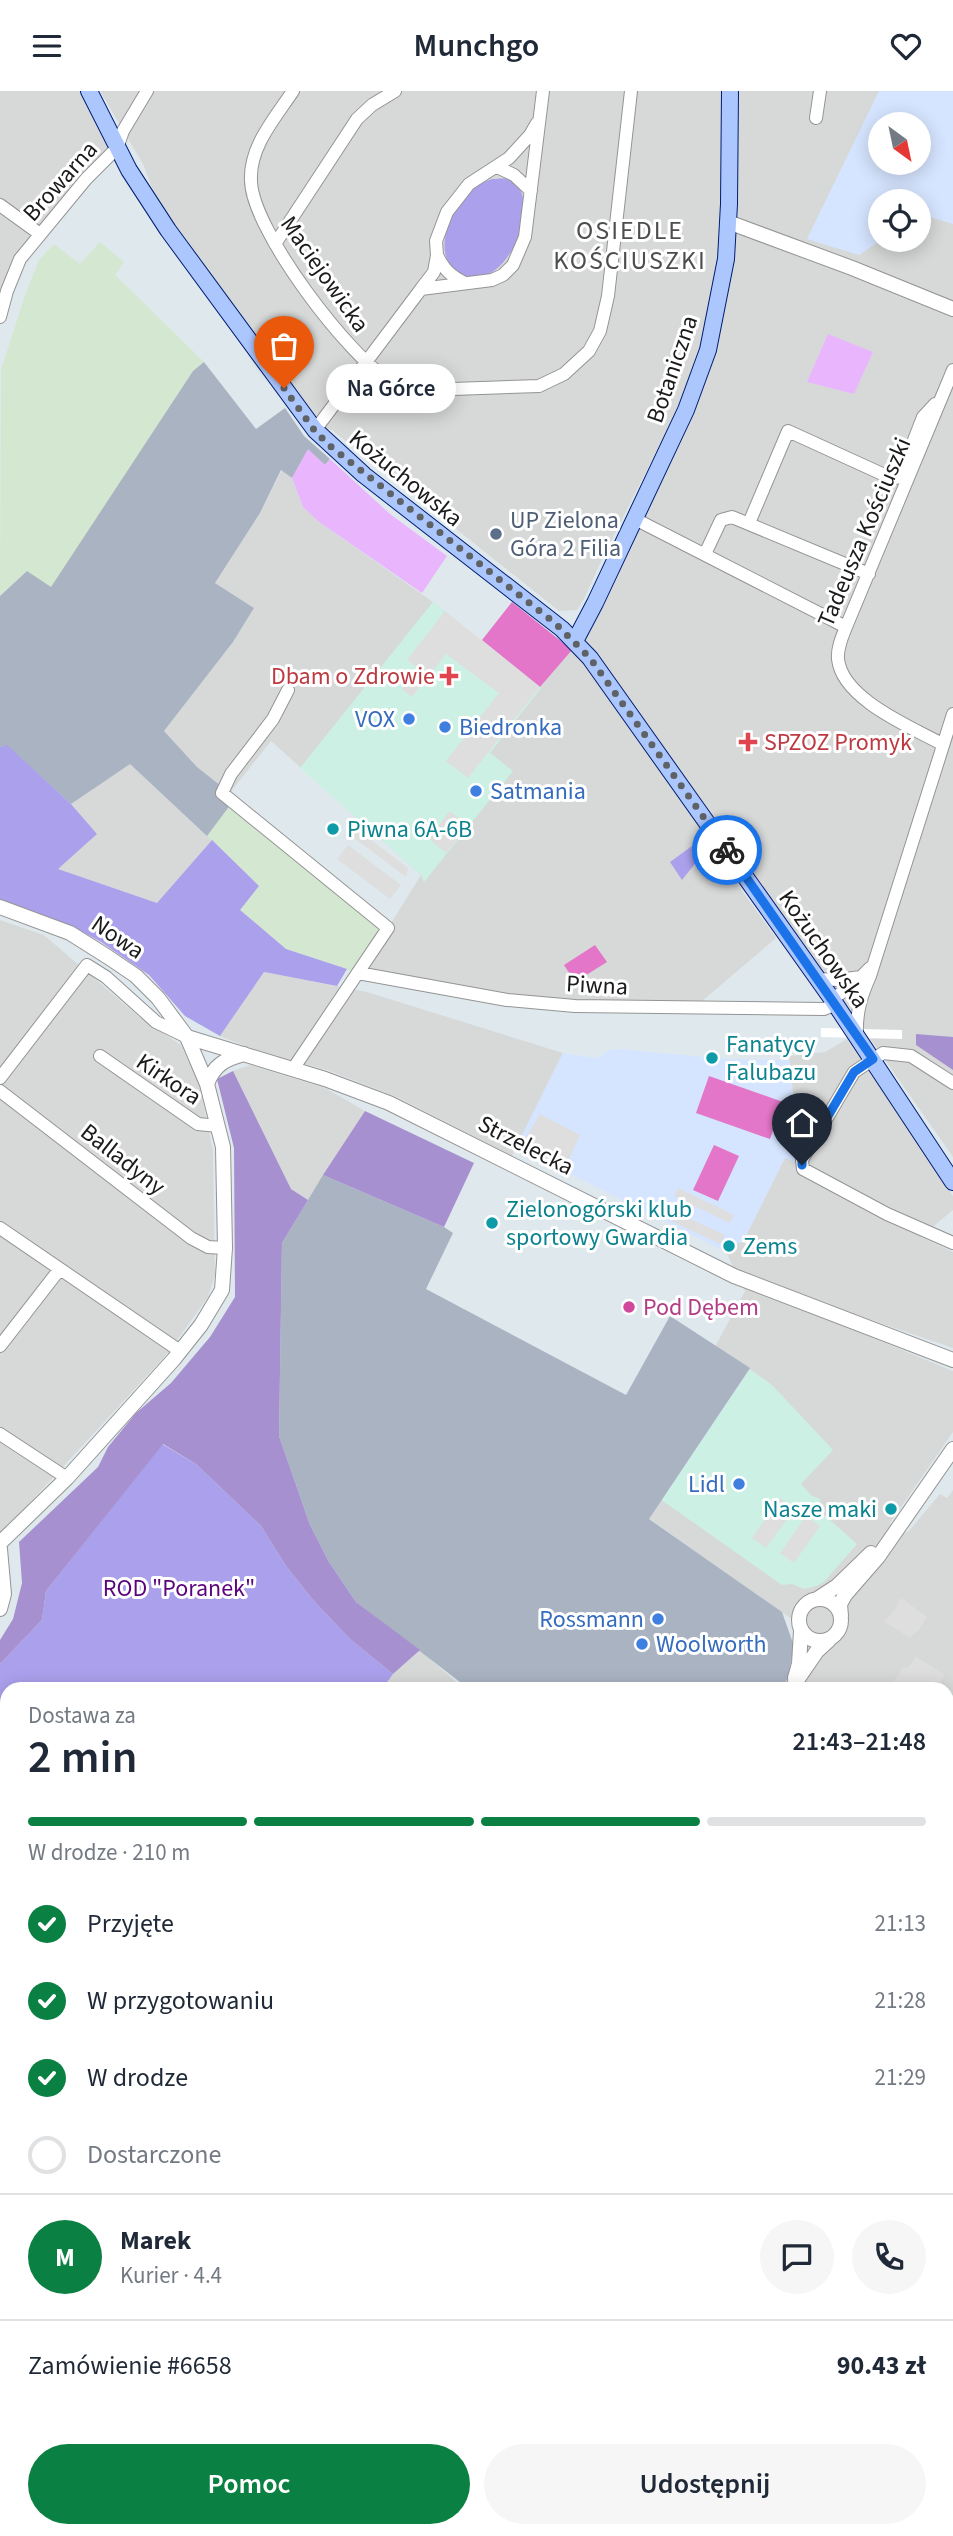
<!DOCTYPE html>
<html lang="pl">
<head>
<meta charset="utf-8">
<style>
	:root { --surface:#fff; --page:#f6f6f7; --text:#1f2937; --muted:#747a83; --line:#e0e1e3; --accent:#0b8043 }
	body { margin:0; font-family:"Source Sans 3",sans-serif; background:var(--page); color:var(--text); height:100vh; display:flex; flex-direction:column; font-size:26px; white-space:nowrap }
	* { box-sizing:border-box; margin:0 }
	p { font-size:23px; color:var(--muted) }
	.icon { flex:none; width:38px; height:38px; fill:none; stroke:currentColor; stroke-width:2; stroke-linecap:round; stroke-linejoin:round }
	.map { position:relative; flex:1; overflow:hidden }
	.panel { position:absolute; left:0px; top:1591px; width:954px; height:856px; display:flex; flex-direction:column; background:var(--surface); border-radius:21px 21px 0 0; box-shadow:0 4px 18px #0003 }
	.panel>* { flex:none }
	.needle { width:46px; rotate:147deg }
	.buttons { position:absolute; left:868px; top:21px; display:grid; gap:14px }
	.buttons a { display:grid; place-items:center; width:63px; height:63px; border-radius:50%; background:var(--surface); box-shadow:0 4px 18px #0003; font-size:35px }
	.pin { position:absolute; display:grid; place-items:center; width:60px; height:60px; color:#fff; margin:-72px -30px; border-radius:50% 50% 50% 0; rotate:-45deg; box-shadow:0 0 7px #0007 }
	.pin .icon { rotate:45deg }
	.courier { position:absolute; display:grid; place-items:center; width:70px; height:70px; margin:-35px; border:5px solid #1a73e8; border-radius:50%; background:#fff; color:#222; box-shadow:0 2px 9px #0007 }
	.bubble { position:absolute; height:49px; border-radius:24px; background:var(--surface); box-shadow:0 4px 18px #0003; font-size:23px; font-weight:600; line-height:49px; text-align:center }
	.headline em { font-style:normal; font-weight:600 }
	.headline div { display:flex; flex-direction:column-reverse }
	.headline { display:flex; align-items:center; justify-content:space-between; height:119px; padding:0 28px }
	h1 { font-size:46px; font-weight:600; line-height:52px }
	.bar { display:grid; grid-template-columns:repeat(4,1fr); gap:10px 7px; align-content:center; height:84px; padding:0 28px }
	.bar i { height:9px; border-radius:5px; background:var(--line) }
	.bar .on { background:var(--accent) }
	.bar p { grid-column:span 4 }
	.line { display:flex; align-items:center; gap:18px; padding:0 28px; border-top:2px solid var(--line) }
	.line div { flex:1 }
	.round { display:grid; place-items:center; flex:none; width:74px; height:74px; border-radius:37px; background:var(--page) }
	ol { padding:0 28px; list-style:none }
	li { display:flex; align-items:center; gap:21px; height:77px }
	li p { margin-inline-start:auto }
	li .icon { padding:7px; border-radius:50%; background:var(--accent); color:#fff; stroke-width:4 }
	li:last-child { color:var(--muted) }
	li i { width:38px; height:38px; border:4px solid var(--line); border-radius:50% }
	.button { display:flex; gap:14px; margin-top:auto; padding:14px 28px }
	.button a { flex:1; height:80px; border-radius:42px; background:var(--accent); color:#fff; font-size:28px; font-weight:600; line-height:80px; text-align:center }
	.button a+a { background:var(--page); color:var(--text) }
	header { display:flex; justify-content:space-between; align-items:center; height:91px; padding:0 28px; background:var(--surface); font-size:32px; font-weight:600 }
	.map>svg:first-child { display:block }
</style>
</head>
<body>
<header><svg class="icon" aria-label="menu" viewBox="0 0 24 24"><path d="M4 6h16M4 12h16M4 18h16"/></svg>Munchgo<svg class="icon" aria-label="heart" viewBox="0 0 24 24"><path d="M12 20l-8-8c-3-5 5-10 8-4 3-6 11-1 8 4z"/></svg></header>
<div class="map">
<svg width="953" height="2445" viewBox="0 0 953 2445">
	<rect width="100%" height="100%" fill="#dfe9ed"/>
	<path fill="#d7d9d8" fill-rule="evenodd" d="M0 0H89L117 57 40 143 0 211Z
		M100 0H953V1066L871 949 579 552 700 274 603 466 584 508 577 519 559 520 332 339 320 338 168 139 143 73ZM880 33H919V72H880ZM880 110H919V149H880Z
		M282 379 292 387 303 416 319 431 433 511 540 596 572 559 601 595 704 741V747L776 847 694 917 507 909 441 890 369 878 388 837 421 784 271 650 230 702 197 676 164 640 233 551 254 517 215 492 260 422Z
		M129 672 212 749 157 812 57 778 97 743 71 713Z
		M0 829 44 844 138 925 181 954 200 996 213 1060 215 1184 208 1206 167 1263 0 1444Z
		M264 881 367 901 563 962 512 1065 397 1006 327 979 262 962 220 945Z
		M847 948 953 1105V1119L921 1146 953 1161V1257L845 1220 839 1233 953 1280V1341L890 1432 893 1443 908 1441 940 1403 947 1407 953 1399V1889L947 1896V1598H791L799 1555 797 1532 630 1414 745 1200 726 1161 729 1154 785 1067 800 1065 789 965 825 961Z
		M250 974 325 997 365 1020 308 1109 291 1098 233 980Z
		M420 1559 464 1598H382L393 1583Z
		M0 1640 7 1643V2440H786L780 2445H0Z"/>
	<path fill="#ccf0e4" d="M433 511 541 597 490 662 513 680 424 791 421 784 300 677Z
		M750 1278 772 1294 833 1359 801 1393 812 1405 820 1408V1420L857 1453 824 1491 816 1495 804 1498 792 1493 782 1494 660 1408Z
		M953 1889V2369L947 2358V1896Z"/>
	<path fill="#d4e7d0" d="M100 151 124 171 115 184 204 271 193 280 51 497 27 480 0 505 1 279 25 204 39 169 54 153 80 173Z
		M232 711 388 837 358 882 286 858 239 819 259 795 207 745Z"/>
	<path fill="#d6e5ff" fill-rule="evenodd" d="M879 0H953V133L919 123V110H880L881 149 859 164 807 148ZM880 33H919V72H880Z
		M620 958 726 968 789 969 800 1065 797 1072 785 1067 743 1151 729 1154 726 1161 516 1056 563 962 597 967 609 959Z"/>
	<path fill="#aab3c2" d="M204 271 256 338 285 317 304 345 330 368 325 374 308 359 292 387 281 379 260 422 215 492 254 517 233 551 164 640 197 676 230 702 228 717 207 745 130 673 71 713 7 655 0 656V505L27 480 51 496 193 280Z
		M323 1084 444 1136 453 1142 426 1198 626 1304 670 1225 750 1277 649 1428 782 1521 794 1555 788 1587 781 1598H469L356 1511 329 1471 310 1434 279 1345 282 1152Z"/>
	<path fill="#aba0ec" d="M492 88C496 88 504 87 508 88 544 103 514 182 479 186 467 187 459 185 451 175 433 152 456 109 477 95 481 92 487 90 492 88Z
		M7 654 71 713 97 743 58 778 157 812 212 749 259 795 240 819 286 858 347 878 337 895 264 881 220 945 185 925 149 884 101 851 72 835 0 808V656Z
		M703 747 709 755 682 789 670 771Z
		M162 1353 196 1373 261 1435 286 1475 313 1509 350 1548 393 1583 382 1598H7V1642L0 1638V1573L42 1529 46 1500Z"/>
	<path fill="#a690d0" d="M916 943 953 946V979L916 954Z
		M233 980 291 1098 308 1109 282 1152 279 1345 310 1434 329 1471 356 1511 420 1559 393 1583 350 1548 313 1509 286 1475 261 1435 196 1373 163 1353 46 1500 42 1529 0 1573V1549L13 1528 22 1492 19 1451 98 1376 108 1356 136 1322 171 1292 210 1246 235 1206 234 1057 217 988Z
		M365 1020 474 1072 444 1136 323 1084Z"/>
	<path fill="#e9b6fd" d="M828 243 873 261 854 303 807 291Z
		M308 358 325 374 330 368 390 423 447 465 422 502 319 431 303 416 292 387Z"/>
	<path fill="#e376c8" d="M512 511 572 559 540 596 482 549Z
		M595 854 607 871 575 891 564 874Z
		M709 985 783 1011 770 1048 696 1022Z
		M714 1054 739 1065 718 1110 693 1099Z"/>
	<path fill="#dedede" d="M445 520 540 596 468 687 446 670 499 602 446 563 412 606 402 598 418 577 407 569Z
		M450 720 468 735 446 762 428 747Z
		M354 736 408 777 406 786 349 743Z
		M348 754 401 794 390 808 337 768Z
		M540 1023 580 1044 565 1077 521 1055Z
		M678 1097 734 1124 730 1132 674 1105Z
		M675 1121 725 1144 720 1153 671 1130Z
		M780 1407 795 1417 766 1457 752 1447Z
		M806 1425 820 1435 794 1472 780 1462Z
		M901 1507 927 1526 920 1537 910 1547 884 1530 894 1520Z
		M916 1566 945 1584 936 1598H897L892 1594 903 1576 907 1578Z"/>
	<path fill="#fff" d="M821 937 902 939V948L821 946Z"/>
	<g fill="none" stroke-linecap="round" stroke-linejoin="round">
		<g stroke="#949494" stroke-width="14">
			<path id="minor" d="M293 0C275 27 249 56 251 90 252 139 350 268 393 292 402 298 413 298 424 299L539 295 564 283 589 260 600 240 608 205 631 0
				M816 27 820 0
				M497 76 514 84 531 100
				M0 114 40 143
				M275 153 357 28 372 14 395 0
				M437 164C444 179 451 185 465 192
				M421 198 434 181 437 164 436 150 447 121 469 93 509 67 530 44 537 32
				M0 226 7 200 20 168 86 88 117 57 123 40 147 0
				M315 339 421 198 492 189 503 184 513 174 525 146 543 0
				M635 428 846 536
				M749 432 788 340 891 387H896L902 380 923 326 935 313
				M705 463 721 429 732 426 869 483
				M288 599 273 628 231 683 222 702 388 837 293 978
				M942 653C911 636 842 608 838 568 837 557 842 546 846 536L953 279
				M358 882 507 909 575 915 824 918 836 913
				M818 888 838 889 861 886
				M832 908 852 895 870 877
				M857 944C856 922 861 905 870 885L953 623
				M100 965 198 1033 218 1035
				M0 987 87 874 106 886 156 931 187 946
				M953 992 911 965 883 962 854 981 802 1069 803 1078 887 1123 953 1152
				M0 1000 191 1147 208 1156 225 1157
				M0 1137 180 1260
				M0 1255 59 1179
				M0 1343 67 1387
				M0 1782 7 1786
				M947 1843 953 1841
				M0 2126 7 2119
				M0 2431 7 2433
				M32 2440 55 2445
				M205 2445 211 2440"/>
		</g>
		<g stroke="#949494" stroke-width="16">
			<path id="tertiary" d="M728 131 852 177 953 218
				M0 816 70 842 108 866 136 885 158 907 187 946 207 993 223 1056 225 1157 222 1199 201 1234 174 1268 67 1387 0 1452
				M187 946 325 988 389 1012 734 1185 953 1269
				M207 993C214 974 225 968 244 963
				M0 1458 4 1503 0 1518
				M799 1529a21 21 0 1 1 42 0a21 21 0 1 1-42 0Z
				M817 1508 837 1495 871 1462
				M841 1525 840 1513 845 1504 878 1466 953 1358
				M795 1587 799 1573 801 1540
				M791 1598 817 1560 829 1549
				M0 1654 7 1658
				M801 2440 807 2445"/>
		</g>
		<g stroke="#001d73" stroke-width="18">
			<path id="secondary" d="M89 0 129 79 168 139 315 339 364 384 562 538 590 567 832 908 953 1091
				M575 550 595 512 686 319 708 259 726 168 729 113 730 0"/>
		</g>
		<use href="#minor" stroke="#fff" stroke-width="12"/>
		<use href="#tertiary" stroke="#fff" stroke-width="14"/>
		<use href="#secondary" stroke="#acc6fe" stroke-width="16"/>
	</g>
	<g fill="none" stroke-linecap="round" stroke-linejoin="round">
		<path stroke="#5f6264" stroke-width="7" stroke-dasharray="0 12.6" d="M284 297 315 340 330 355 556 533 590 567 727 759"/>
		<path stroke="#1a73e8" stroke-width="9" d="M727 759 873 968 854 981 802 1069V1074"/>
	</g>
	<circle fill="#5c6f8a" stroke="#fff" stroke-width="2.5" cx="496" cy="443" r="7"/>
	<g fill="#e0444e" stroke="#fff" stroke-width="2.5">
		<path d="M445.5 574.5h7v7h7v7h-7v7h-7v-7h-7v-7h7z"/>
		<path d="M744.5 640.5h7v7h7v7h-7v7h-7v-7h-7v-7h7z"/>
	</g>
	<g fill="#3f7fe0" stroke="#fff" stroke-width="2.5">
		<circle cx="409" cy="628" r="7"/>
		<circle cx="445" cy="636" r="7"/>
		<circle cx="476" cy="700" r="7"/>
		<circle cx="739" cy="1393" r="7"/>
		<circle cx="658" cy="1528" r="7"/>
		<circle cx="642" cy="1553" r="7"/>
	</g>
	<g fill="#0f9aa8" stroke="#fff" stroke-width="2.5">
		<circle cx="333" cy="738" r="7"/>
		<circle cx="712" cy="967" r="7"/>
		<circle cx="492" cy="1132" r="7"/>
		<circle cx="729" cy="1155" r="7"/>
		<circle cx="891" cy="1418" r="7"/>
	</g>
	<circle fill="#d1479c" stroke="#fff" stroke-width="2.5" cx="629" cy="1216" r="7"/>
	<g text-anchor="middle" stroke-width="6" stroke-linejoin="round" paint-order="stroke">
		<g font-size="24" fill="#1a1a1a" stroke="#fff">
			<text transform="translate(60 90) rotate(-48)" y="8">Browarna</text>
			<text transform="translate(325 183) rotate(55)" y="8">Maciejowicka</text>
			<text transform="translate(672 278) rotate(-71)" y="8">Botaniczna</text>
			<text transform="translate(406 387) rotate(39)" y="8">Kożuchowska</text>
			<text transform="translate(864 441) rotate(-67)" y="8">Tadeusza Kościuszki</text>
			<text transform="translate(118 846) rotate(34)" y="8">Nowa</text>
			<text transform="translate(824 858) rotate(55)" y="8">Kożuchowska</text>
			<text transform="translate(597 894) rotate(3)" y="8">Piwna</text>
			<text transform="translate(169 988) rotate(34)" y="8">Kirkora</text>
			<text transform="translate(526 1054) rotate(27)" y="8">Strzelecka</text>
			<text transform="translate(123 1068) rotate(38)" y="8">Balladyny</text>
		</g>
		<g font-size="24" fill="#4e5e75" stroke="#fff" text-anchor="start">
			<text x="510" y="437">UP Zielona<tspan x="510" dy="28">Góra 2 Filia</tspan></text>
		</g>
		<g font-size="24" fill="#be3a42" stroke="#fff" text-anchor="end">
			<text x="435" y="593">Dbam o Zdrowie</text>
			<text x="764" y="659" text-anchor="start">SPZOZ Promyk</text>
		</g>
		<g font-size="24" fill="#366cbe" stroke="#fff" text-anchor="end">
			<text x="395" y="636">VOX</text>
			<text x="459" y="644" text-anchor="start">Biedronka</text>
			<text x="490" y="708" text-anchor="start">Satmania</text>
			<text x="725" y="1401">Lidl</text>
			<text x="644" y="1536">Rossmann</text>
			<text x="656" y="1561" text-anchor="start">Woolworth</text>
		</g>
		<g font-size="24" fill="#0d838f" stroke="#fff" text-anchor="start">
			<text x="347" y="746">Piwna 6A-6B</text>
			<text x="726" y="961">Fanatycy<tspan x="726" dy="28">Falubazu</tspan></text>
			<text x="506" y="1126">Zielonogórski klub<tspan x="506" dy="28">sportowy Gwardia</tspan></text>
			<text x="743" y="1163">Zems</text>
			<text x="877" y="1426" text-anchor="end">Nasze maki</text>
		</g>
		<g font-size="24" fill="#b23c85" stroke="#fff" text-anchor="start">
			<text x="643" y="1224">Pod Dębem</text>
		</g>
		<g font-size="24" fill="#5b047d" stroke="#fff">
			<text x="179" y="1505">ROD "Poranek"</text>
		</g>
		<g font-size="26" letter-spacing="2" fill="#4d4d4d" stroke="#fff">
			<text x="630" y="148">OSIEDLE<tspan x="630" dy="30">KOŚCIUSZKI</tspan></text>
		</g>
	</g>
</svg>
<div class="buttons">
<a><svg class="needle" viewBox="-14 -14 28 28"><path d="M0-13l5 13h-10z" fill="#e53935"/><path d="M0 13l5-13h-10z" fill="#747a83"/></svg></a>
<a><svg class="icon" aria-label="locate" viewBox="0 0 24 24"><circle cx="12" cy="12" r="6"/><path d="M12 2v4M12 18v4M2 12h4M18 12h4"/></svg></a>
</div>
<div class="pin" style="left:284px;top:297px;background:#ea580c"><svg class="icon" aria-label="bag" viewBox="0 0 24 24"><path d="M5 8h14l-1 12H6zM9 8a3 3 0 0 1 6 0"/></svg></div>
<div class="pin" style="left:802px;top:1074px;background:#1f2937"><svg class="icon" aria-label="home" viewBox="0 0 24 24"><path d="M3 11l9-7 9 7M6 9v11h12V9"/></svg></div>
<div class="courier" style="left:727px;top:759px"><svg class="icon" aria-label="bike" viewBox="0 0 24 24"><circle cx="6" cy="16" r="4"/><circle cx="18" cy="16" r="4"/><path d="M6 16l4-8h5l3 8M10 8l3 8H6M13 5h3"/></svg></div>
<div class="bubble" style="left:326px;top:273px;width:130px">Na Górce</div>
<section class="panel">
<div class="headline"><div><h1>2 min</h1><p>Dostawa za</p></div><em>21:43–21:48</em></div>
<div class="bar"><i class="on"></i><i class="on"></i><i class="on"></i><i></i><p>W drodze · 210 m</p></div>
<ol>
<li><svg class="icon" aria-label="check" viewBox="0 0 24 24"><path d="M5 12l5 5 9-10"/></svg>Przyjęte<p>21:13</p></li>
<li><svg class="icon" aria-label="check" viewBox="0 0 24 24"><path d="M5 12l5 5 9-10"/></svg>W przygotowaniu<p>21:28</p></li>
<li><svg class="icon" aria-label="check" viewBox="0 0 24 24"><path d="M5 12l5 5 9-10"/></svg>W drodze<p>21:29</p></li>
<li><i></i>Dostarczone</li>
</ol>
<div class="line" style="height:126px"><b class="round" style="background:var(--accent);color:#fff">M</b><div><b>Marek</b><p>Kurier · 4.4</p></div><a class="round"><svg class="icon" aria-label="chat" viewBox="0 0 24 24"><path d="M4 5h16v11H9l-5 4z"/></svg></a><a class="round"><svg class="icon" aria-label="phone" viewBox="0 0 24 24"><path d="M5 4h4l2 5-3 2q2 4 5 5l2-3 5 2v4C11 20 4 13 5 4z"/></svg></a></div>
<div class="line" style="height:91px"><div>Zamówienie #6658</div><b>90.43 zł</b></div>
<div class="button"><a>Pomoc</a><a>Udostępnij</a></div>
</section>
</div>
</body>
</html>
